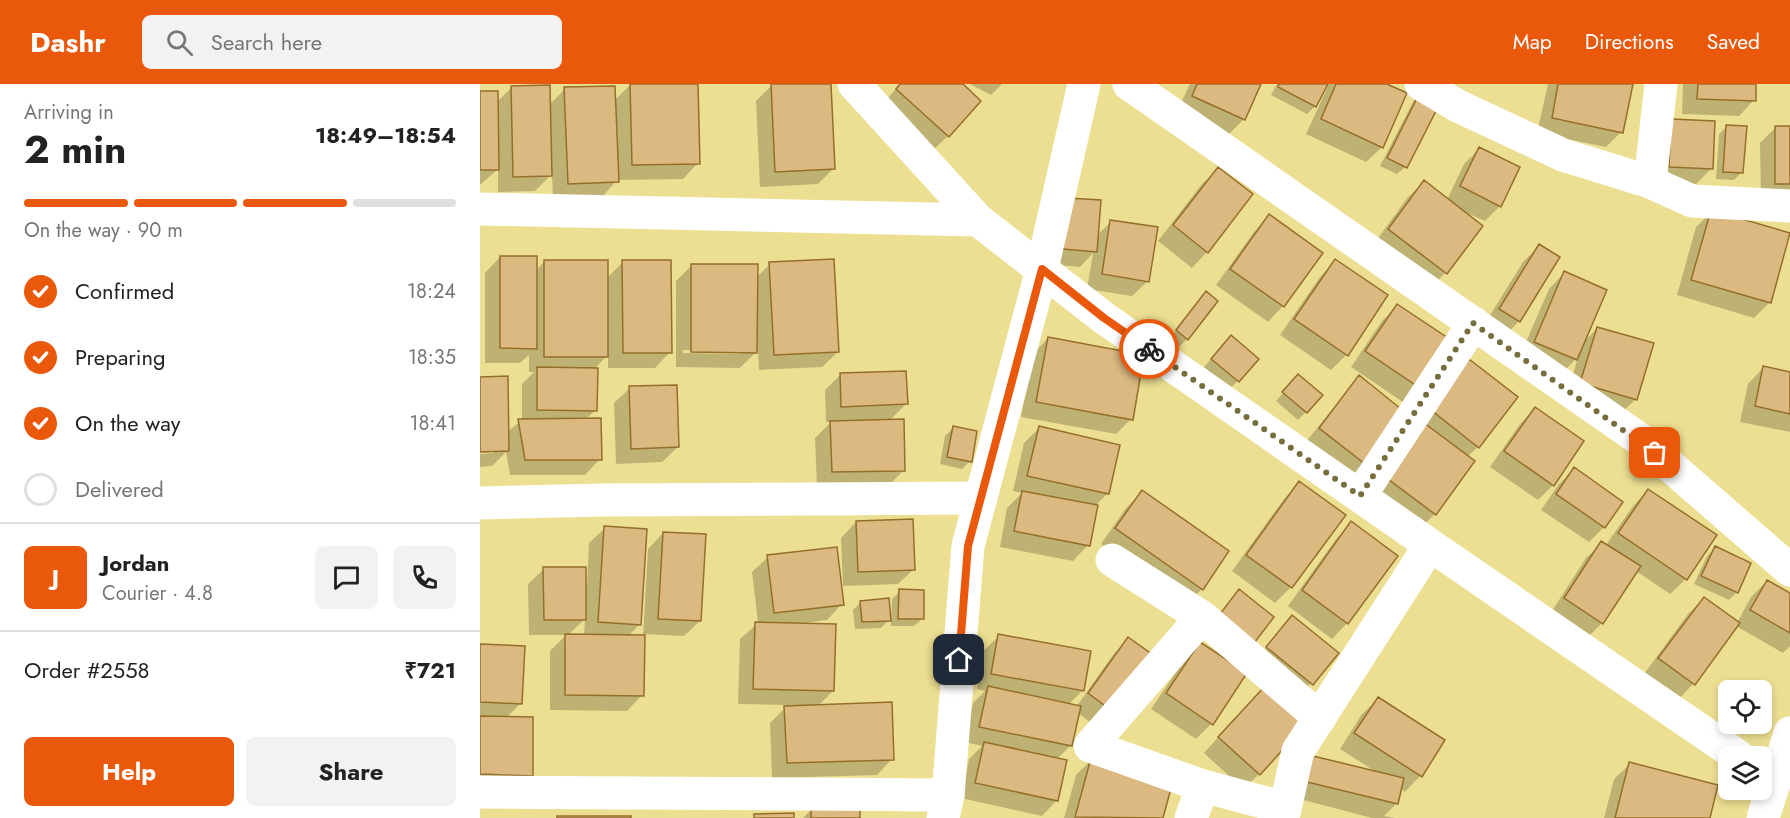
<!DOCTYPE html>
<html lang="en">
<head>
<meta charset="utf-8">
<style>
	:root { --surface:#fff; --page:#f2f2f2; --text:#222; --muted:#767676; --line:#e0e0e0; --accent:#ea580c }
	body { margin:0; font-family:Jost,sans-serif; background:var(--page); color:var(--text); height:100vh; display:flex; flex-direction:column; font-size:22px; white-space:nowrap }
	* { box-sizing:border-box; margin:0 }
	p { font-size:20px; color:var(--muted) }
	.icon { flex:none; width:33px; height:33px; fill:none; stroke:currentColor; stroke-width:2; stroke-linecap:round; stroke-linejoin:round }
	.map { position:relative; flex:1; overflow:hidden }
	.panel { display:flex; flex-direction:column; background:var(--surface); width:480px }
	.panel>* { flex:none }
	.buttons { position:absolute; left:1238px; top:596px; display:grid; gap:12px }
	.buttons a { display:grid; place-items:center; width:54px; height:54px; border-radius:9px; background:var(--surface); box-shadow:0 3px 9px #0003; font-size:30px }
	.pin { position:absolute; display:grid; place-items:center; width:51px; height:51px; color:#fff; margin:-26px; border-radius:12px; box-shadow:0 3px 9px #0006 }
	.courier { position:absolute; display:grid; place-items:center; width:60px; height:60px; margin:-30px; border:4px solid #ea580c; border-radius:50%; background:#fff; color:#222; box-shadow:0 2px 8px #0007 }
	.summary em { font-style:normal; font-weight:700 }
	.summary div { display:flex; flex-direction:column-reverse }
	.summary { display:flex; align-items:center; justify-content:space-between; height:102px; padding:0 24px }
	h1 { font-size:39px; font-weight:700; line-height:45px }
	.bar { display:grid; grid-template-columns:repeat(4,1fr); gap:9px 6px; align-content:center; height:72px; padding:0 24px }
	.bar i { height:8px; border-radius:4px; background:var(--line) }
	.bar .current { background:var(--accent) }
	.bar p { grid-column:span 4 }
	.line { display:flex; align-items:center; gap:15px; padding:0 24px; border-top:2px solid var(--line) }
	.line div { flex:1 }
	.round { display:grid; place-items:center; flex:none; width:63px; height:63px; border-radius:9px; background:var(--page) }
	ol { padding:0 24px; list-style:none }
	li { display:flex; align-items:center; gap:18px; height:66px }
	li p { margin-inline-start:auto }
	li .icon { padding:6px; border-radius:50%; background:var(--accent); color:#fff; stroke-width:4 }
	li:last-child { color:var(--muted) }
	li i { width:33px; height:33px; border:3px solid var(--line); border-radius:50% }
	.cta { display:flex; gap:12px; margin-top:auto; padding:12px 24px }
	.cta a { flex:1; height:69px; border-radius:9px; background:var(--accent); color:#fff; font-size:24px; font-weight:700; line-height:69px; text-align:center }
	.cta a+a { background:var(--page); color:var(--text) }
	header { display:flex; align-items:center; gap:36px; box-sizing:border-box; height:84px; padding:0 30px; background:var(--accent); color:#fff }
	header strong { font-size:28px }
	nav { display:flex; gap:33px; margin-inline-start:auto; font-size:21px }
	.search { width:420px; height:54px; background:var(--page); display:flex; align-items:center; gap:15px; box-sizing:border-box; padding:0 21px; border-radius:9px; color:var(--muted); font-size:22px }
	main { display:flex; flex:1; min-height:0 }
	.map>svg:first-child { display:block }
</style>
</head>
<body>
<header>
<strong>Dashr</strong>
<div class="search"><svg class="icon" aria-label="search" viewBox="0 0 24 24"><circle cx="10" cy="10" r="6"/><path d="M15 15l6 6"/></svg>Search here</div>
<nav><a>Map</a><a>Directions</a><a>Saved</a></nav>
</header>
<main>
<section class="panel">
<div class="summary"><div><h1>2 min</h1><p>Arriving in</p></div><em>18:49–18:54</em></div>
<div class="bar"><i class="current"></i><i class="current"></i><i class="current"></i><i></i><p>On the way · 90 m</p></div>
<ol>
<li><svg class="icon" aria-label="check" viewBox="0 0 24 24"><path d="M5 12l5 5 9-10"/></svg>Confirmed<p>18:24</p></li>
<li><svg class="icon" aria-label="check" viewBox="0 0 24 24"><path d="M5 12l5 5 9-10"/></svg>Preparing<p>18:35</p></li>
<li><svg class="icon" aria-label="check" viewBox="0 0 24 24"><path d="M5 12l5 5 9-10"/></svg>On the way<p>18:41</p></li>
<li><i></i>Delivered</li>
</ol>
<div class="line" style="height:108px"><b class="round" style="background:var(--accent);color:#fff">J</b><div><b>Jordan</b><p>Courier · 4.8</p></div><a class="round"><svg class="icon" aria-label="chat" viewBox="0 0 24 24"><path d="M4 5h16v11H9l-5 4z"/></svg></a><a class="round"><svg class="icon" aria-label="phone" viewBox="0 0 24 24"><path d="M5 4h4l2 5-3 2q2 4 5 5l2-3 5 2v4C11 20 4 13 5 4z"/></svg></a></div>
<div class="line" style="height:78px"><div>Order #2558</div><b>₹721</b></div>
<div class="cta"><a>Help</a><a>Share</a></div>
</section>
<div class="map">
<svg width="1310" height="734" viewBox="0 0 1310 734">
	<rect width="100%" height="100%" fill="#eddf92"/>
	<path fill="#0003" fill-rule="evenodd" d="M216 0 218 79 203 95 137 96 122 113 73 114 72 90 55 107 18 108V85L0 101V9L17 18 31 4 69 21 85 5 134 17 150 1Z
		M349 0 353 85 338 100 280 103 276 17 292 1Z
		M420 0H481L468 52 452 67 402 21Z
		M490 0H522L511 11Z
		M710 0H780L763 36 748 51 697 27Z
		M797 0H846L835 22 827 30 791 11Z
		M849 0H903L902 63 886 78 826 50Z
		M1068 0H1152L1141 48 1126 63 1057 49Z
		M1203 0H1275L1274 16 1259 32 1202 30Z
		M942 8 925 83 917 90 900 82 934 16Z
		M1247 42 1262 88 1254 96 1236 95 1239 50Z
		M1295 44H1310V115H1281L1280 59Z
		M1176 52 1231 85 1216 100 1174 98Z
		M999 65 1020 122 1005 137 985 128 1001 142 965 189 950 205 893 161 928 113 944 98 967 116 984 80Z
		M738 85 727 168 712 184 678 157 722 100Z
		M587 115 616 152 631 138 668 197 652 212 607 205 613 169 600 183 568 180Z
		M1232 128 1290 218 1274 234 1197 211 1216 143Z
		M789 132 841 169 803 222 788 238 736 201 774 148Z
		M1059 162 1039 237 1024 253 1004 241 1043 178Z
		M20 173 56 186 64 178 126 195 143 178 190 268 175 284H128V271L114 285 116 326 106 335 120 375 105 391H30L26 368 12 382 0 383V370L14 369V366L0 367V294L27 348 42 336V300L54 288H49V271L40 279H5V189Z
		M855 177 866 271 851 286 800 251 840 193Z
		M290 180 358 268 342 283 279 286 278 266 260 284 196 283V197L212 181 277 193ZM203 266 262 267V270L203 269Z
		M1084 189 1102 259 1117 245 1156 315 1140 330 1086 315 1098 273 1080 291 1039 274 1069 205Z
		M726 209 707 255 699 263 689 255Z
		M917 222 969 257 923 318 871 283 902 237Z
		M568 254 651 335 636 350 541 333 553 270Z
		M743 261 777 275 750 305 724 283Z
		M1283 284 1310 289V348L1260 338 1268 300Z
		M360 291 426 320 409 337 424 386 408 402 337 403 335 354 351 338H346L345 306Z
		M879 293 884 379 868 395 824 360Z
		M974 293 998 363 987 373 955 430 939 445 890 408Z
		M811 300 826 328 818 336 796 317Z
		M150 304 198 363 182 378 136 380 134 319Z
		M1055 325 1073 401 1058 416 1010 383 1040 340Z
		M473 344 490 377 482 385 460 380 465 352Z
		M559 344 628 409 616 421 608 461 593 477 520 463 527 424 542 409 533 407 544 359Z
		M1094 385 1124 443 1109 458 1061 426 1079 400Z
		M819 399 864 432 811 503 795 519 752 487 804 415Z
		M1168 406 1206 495 1190 510 1156 487 1122 539 1107 554 1070 530 1106 474 1122 459 1126 461 1153 422Z
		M662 408 722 505 707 520 621 460 646 424Z
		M376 438 434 485 418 500 363 502 361 454Z
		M871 439 867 539 852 555 808 522 856 455Z
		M125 444 160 540 148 552H163L168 465 183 449 220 537 204 552 163 550 162 611 147 627 70 626V567L86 551H49L48 500 64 485 107 502 109 459ZM105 535 104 552 88 551Z
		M1235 464 1257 508 1249 516 1214 500 1227 472Z
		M288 473 362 520 347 536 323 539 353 607 337 623 412 675 397 691 292 694 290 639 308 621 258 620 260 555 278 539 272 488Z
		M1287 497 1310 511V562L1303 569 1256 542 1213 600 1198 616 1164 590 1208 530 1224 514 1257 539 1271 513Z
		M420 507 442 535 434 542H411V534L401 544 375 545 373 526 381 518 411 534 412 515Z
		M812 533 857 569 816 616 772 580Z
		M519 552 603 606 588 621 596 623 633 571 648 555 670 571 615 642 598 629 591 661 577 675V716L562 732 481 714 489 675 502 662 484 658 493 619 505 607 497 605 503 567Z
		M720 560 731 640 716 655 671 625 705 575Z
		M0 561 41 619 26 634 51 691 0 706Z
		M898 615 963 657 940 692 925 708 920 704 917 719 904 732 916 734H892L812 713 818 689 896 688 860 665 882 630Z
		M769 619 779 690 763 705 724 669Z
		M611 676 691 698 681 734H584L596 691Z
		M1150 680 1236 702 1228 734H1124L1134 695Z
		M331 726H378V734H323Z"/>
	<path fill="#dbb981" stroke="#956f2a" stroke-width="1.5" d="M150 0H218L220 80 152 81Z
		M291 0H351L355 85 295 88Z
		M420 0H483L501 17 469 53 416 5Z
		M717 0H781L765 36 712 12Z
		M799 0H848L836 23 798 3Z
		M856 0H907L927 9 903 64 841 35Z
		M1078 0H1153L1143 49 1072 34Z
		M1218 0H1276V17L1217 15Z
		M70 1 72 92 33 93 31 2Z
		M135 2 139 98 88 100 84 3Z
		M941 6 961 17 927 84 907 74Z
		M0 7H18L19 86H0Z
		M1191 35 1235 37 1233 85 1189 83Z
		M1246 41 1267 42 1263 89 1243 88Z
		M1295 42H1310V100H1295Z
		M999 63 1040 83 1021 123 980 102Z
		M738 83 773 110 728 169 693 141Z
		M944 96 1003 142 967 190 908 145Z
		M587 114 621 116 617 168 583 165Z
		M1231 126 1310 149 1291 219 1211 196Z
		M789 130 843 169 804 223 750 185Z
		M630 136 678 143 669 198 622 190Z
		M1059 160 1080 173 1040 238 1019 225Z
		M20 172H57V265L20 264Z
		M354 175 359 268 294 271 289 178Z
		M855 175 908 211 868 272 814 235Z
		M64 176H128V273H64Z
		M142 176H191L192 269H143Z
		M211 180H278L277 269 211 268Z
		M1084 187 1127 206 1097 276 1054 258Z
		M726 207 738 217 708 256 696 246Z
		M917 220 971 256 940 304 885 267Z
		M1117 243 1174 259 1157 316 1100 299Z
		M751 251 779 275 759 298 731 275Z
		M568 253 664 271 653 336 556 318Z
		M989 275 1038 313 999 364 951 326Z
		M1283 282 1310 288V330L1275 322Z
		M57 283 118 284 117 327 57 326Z
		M426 287 428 320 361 323 360 289Z
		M818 290 843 311 827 329 802 308Z
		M879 291 926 329 885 380 839 344Z
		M28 292 29 367 0 368V293Z
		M197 301 199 363 151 365 149 302Z
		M1055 323 1104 357 1074 402 1024 367Z
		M121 334 122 376H45L38 335Z
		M424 335 425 387 352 388 350 337Z
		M944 339 995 377 956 431 904 392Z
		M473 342 497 347 492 378 467 373Z
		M559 342 640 361 629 410 547 392Z
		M1094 383 1143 418 1125 444 1076 410Z
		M819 397 866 431 812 504 766 471Z
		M1168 405 1237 451 1207 496 1138 449Z
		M662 406 749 467 723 506 635 444Z
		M542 407 618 421 610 462 534 447Z
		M433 435 435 486 378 488 376 437Z
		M871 437 918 472 868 540 822 506Z
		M124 442 167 445 161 541 118 538Z
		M183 448 226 450 221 537 178 535Z
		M1121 457 1161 482 1123 540 1084 514Z
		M1235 462 1271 479 1258 509 1221 492Z
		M357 463 364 521 294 529 287 471Z
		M63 483H106V536H64Z
		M1287 496 1310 509V549L1270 526Z
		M419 505 444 506V535H418Z
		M759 505 794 533 775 558 740 530Z
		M1224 513 1260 539 1215 601 1178 574Z
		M409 514 411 537 382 538 380 517Z
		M812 531 859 569 833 601 786 563Z
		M275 538 356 540 354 607 273 605Z
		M85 550 165 551 164 612 85 611Z
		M518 550 611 567 604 607 511 590Z
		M648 553 673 571 632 627 608 609Z
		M720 558 767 589 733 641 686 609Z
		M0 560 45 562 42 620 0 618Z
		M508 602 601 622 592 662 499 643Z
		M785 602 826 640 780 691 738 653Z
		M898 613 965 656 942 693 874 649Z
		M412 618 414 676 307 679 304 622Z
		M0 632 53 633V692L0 690Z
		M504 658 587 676 578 717 495 699Z
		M833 672 924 694 918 720 827 698Z
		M611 674 693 697 683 734 595 733Z
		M1149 678 1238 701 1230 734H1135Z
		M331 724H380V734H331Z
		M314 729V734H274V730Z
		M77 732H151V734H77Z"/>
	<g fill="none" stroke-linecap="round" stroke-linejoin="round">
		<path stroke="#fff" stroke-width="33" d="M374 0 498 136
			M649 0 1158 354 1310 486
			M941 0 978 22 1083 71 1170 98 1212 117 1310 122
			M1170 98 1181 0
			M0 125 498 136 624 234 950 461
			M880 412 994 239
			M0 419 123 416 501 414
			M632 476 722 533 610 662 723 702 711 734
			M722 533 840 634
			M723 702 805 724
			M0 708 468 711
			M803 734 818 667 950 461 1258 672
			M1283 734 1310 649"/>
		<path stroke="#fff" stroke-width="33" d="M463 734 468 711 488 462 562 185 604 0"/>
	</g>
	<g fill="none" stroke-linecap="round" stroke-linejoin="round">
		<path stroke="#776e3e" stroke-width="6" stroke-dasharray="0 10.8" d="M669 265 880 412 993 239 1175 369"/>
		<path stroke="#ea580c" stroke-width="8" d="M479 576 488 462 562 185 624 234 669 265"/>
	</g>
</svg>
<div class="buttons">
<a><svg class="icon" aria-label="locate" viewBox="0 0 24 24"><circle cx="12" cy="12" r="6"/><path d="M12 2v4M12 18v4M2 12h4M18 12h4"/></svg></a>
<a><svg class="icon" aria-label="layers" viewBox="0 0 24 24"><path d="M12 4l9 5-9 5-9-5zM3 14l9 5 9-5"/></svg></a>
</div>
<div class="pin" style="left:1175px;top:369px;background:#ea580c"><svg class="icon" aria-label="bag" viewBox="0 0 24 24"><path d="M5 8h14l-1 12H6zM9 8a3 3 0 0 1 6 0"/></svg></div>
<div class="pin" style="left:479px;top:576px;background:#1f2937"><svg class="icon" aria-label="home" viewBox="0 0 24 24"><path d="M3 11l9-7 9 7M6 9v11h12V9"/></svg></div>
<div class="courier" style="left:669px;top:265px"><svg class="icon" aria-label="bike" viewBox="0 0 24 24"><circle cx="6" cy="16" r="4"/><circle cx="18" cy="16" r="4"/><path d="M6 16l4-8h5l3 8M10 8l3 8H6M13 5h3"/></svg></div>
</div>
</main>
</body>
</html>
